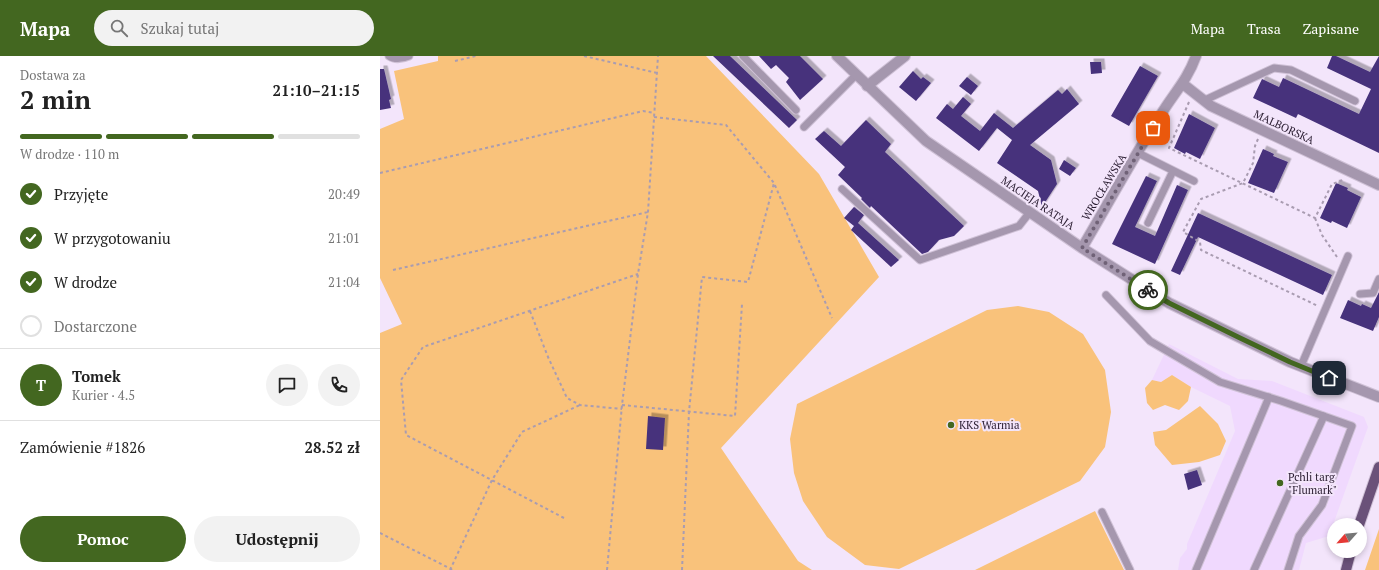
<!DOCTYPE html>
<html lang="pl">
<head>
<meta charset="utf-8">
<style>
	:root { --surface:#fff; --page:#f2f2f2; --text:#222; --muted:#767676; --line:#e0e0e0; --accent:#436720 }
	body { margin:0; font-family:"PT Serif",serif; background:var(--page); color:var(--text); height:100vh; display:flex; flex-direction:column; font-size:15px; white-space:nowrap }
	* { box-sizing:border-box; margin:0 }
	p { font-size:13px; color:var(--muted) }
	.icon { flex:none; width:22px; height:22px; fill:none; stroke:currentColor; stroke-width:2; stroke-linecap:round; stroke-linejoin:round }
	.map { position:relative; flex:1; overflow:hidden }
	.details { display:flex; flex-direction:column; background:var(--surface); width:380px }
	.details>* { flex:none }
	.needle { width:26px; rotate:243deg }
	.controls { position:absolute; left:947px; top:462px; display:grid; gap:8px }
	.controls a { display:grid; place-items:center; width:40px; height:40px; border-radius:50%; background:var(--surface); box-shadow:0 2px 6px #0003; font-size:20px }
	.pin { position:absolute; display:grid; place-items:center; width:34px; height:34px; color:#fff; margin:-17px; border-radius:8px; box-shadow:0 2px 6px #0006 }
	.courier { position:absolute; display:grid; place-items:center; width:40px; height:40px; margin:-20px; border:3px solid #436720; border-radius:50%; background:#fff; color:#222; box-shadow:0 1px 5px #0007 }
	.headline em { font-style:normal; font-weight:800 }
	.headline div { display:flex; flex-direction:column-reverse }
	.headline { display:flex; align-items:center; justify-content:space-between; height:68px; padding:0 20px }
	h1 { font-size:26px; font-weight:800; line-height:30px }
	.bar { display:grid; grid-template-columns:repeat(4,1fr); gap:6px 4px; align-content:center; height:48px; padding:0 20px }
	.bar i { height:5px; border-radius:3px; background:var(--line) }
	.bar .current { background:var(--accent) }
	.bar p { grid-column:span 4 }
	.line { display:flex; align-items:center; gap:10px; padding:0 20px; border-top:1px solid var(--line) }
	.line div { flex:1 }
	.round { display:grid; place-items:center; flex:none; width:42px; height:42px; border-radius:21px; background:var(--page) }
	ol { padding:0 20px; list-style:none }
	li { display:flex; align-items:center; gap:12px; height:44px }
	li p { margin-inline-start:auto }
	li .icon { padding:4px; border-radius:50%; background:var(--accent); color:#fff; stroke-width:4 }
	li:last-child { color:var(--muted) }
	li i { width:22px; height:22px; border:2px solid var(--line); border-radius:50% }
	.cta { display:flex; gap:8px; margin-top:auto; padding:8px 20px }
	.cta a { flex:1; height:46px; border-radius:24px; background:var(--accent); color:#fff; font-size:16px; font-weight:800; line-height:46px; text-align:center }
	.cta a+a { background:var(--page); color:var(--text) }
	header { display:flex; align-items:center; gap:24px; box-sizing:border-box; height:56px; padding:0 20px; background:var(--accent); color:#fff }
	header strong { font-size:19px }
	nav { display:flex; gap:22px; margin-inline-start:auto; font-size:14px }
	.search { width:280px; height:36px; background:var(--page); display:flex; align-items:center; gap:10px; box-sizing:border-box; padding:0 14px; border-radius:22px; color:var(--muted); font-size:15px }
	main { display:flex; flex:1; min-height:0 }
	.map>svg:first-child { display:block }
</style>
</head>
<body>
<header>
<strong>Mapa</strong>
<div class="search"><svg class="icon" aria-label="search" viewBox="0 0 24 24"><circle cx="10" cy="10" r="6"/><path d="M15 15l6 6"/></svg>Szukaj tutaj</div>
<nav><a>Mapa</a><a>Trasa</a><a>Zapisane</a></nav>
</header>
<main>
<section class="details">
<div class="headline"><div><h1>2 min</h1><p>Dostawa za</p></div><em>21:10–21:15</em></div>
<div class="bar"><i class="current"></i><i class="current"></i><i class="current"></i><i></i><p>W drodze · 110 m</p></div>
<ol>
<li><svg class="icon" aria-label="check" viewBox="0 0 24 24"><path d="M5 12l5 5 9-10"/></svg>Przyjęte<p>20:49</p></li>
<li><svg class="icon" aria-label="check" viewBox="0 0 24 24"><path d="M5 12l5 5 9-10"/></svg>W przygotowaniu<p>21:01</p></li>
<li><svg class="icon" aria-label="check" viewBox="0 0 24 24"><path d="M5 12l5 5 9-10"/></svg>W drodze<p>21:04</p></li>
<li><i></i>Dostarczone</li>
</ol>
<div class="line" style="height:72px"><b class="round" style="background:var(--accent);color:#fff">T</b><div><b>Tomek</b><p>Kurier · 4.5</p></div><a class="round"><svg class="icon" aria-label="chat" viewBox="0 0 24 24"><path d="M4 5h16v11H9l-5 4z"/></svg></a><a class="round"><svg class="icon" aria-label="phone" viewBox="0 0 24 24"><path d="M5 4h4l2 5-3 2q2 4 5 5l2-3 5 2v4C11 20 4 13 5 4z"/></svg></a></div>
<div class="line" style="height:52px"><div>Zamówienie #1826</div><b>28.52 zł</b></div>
<div class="cta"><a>Pomoc</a><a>Udostępnij</a></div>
</section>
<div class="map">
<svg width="999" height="514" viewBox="0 0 999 514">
	<defs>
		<filter id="shadow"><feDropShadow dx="3.5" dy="-3.5" stdDeviation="0" flood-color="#0004"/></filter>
	</defs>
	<rect width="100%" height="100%" fill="#f3e5fb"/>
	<path fill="#f0d9fe" d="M789 288 858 323 892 325 984 361 988 371 949 480 926 487 919 514H798L800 502 807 493V488L855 375 850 350 811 331 792 319 781 326 772 324Z"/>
	<path fill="#f9c27b" d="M58 0H326L439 118 499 221 341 392 418 505 432 514H0V277L22 268 0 222V73L24 63 14 15 58 5Z
		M638 250 669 256 703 278 725 314 731 356 725 391 700 425 519 513 485 509 447 481 423 445 414 417 410 383 417 348 607 254Z
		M792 319 811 331 808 345 799 354 785 349 773 354 767 347 765 332 772 324 781 326Z
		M820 350 838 368 846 385 840 399 819 406 792 409 775 389 773 376 786 374Z
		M715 455 744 514H595L711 457Z
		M999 473V514H985Z"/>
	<path fill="#46327b" filter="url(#shadow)" d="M333 0H350L417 64 409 72Z
		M379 0H420L443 23 420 44 406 26 409 22 396 9 391 13Z
		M952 0H956L990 16 999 0V97L918 58 916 62 873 42 882 23 899 31 903 22 979 58 991 33 947 12Z
		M710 6H721L722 17 711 18Z
		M760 10 778 20 749 70 731 60Z
		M0 13H4L11 43 9 44 11 52 0 54Z
		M533 15 541 23 543 21 551 27 536 45 519 31Z
		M587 21 598 30 591 39 579 30Z
		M687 33 699 48 650 89 671 104 677 128 662 151 658 135 617 107 632 84 617 72 599 95 556 62 567 48 573 53 583 41 591 48 581 60 600 75 614 57 633 72 678 34 682 38Z
		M809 58 835 72 820 103 806 96 805 98 794 92Z
		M486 64 511 88 505 96 584 170 574 180 559 184 548 196 542 198 491 150 490 152 481 143 482 142 458 119 465 111 435 83 444 75 461 90Z
		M883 93 894 98 893 100 908 106 894 137 868 127Z
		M684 104 696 112 690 120 679 113Z
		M766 120 777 125 755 171 775 180 797 129 808 134 775 208 732 188Z
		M956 127 968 132 967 134 981 141 967 172 952 165 951 167 940 162Z
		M474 151 484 159 478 167 519 204 511 211 471 174 474 170 464 162Z
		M818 157 952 219 943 239 818 181 800 219 791 215Z
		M999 236V261L993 275 960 262 968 244 981 250 982 248 991 252Z
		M268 360 285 362 283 394 266 393Z
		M817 414 822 429 808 434 804 418Z"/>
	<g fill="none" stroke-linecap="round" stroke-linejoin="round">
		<g stroke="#cfc1d6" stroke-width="9">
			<path id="service" d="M9 0C15 4 22 3 29 0
				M363 0 416 54
				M825 44 894 12 911 14 975 45
				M424 71 476 19
				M758 97 814 125
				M462 133 540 204 639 170 650 156
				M768 167 793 115
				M980 238 993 237 999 223
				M726 239 770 285 840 326 901 345 972 370 942 449 919 480 908 514
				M921 310 968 200
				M722 456 750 514
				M816 514 889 341
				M874 514 944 360"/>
		</g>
		<g stroke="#cfc1d6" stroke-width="12">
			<path id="minor" d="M457 0 546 85 702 192 789 247 910 306 999 341
				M803 28 831 50 999 129
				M487 30 525 0
				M702 192C728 148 752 103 780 60 793 38 807 25 816 0"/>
		</g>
		<g stroke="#cfc1d6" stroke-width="12">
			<path id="primary" d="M979 469 999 411
				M966 514 971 495"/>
		</g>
		<path stroke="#a99cb1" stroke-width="2" stroke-dasharray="3 3" stroke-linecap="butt" d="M204 0 277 17
			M75 5 96 0
			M809 46 789 92 935 162 952 128 963 124
			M274 61 346 69 394 127 452 262
			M878 83 875 90 873 107 863 127 821 143 803 176 820 186 821 194 938 250
			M0 117 263 55 274 57
			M935 162 942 179 957 201
			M13 214 268 156
			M150 255 168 301 187 342 200 349 242 353
			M242 349 355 360 362 248
			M184 462 26 379 21 324 43 291 258 218
			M0 477 73 514
			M70 514 112 424 142 376 200 349
			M227 514 242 349 258 218 268 156 278 0
			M302 514 309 356 322 221 368 226 394 127"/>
		<use href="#service" stroke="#a597ae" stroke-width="7"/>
		<use href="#minor" stroke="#a597ae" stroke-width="10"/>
		<use href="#primary" stroke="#6a5179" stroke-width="10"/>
	</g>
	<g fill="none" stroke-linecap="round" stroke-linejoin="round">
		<path stroke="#706277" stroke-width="4" stroke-dasharray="0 7.2" d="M768 234 702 192 773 72"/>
		<path stroke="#436720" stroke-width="5" d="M768 234 789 247 858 281 910 306 949 322"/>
	</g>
	<g fill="#436720" stroke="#f3e5fb" stroke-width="1.5">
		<circle cx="571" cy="369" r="4"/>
		<circle cx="900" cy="427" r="4"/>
	</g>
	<g text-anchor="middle" stroke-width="4" stroke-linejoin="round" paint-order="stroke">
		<g font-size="11" fill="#291c30" stroke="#f3e5fb">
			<text transform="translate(904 71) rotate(25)" y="4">MALBORSKA</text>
			<text transform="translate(724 131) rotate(-59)" y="4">WROCŁAWSKA</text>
			<text transform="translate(658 147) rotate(34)" y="4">MACIEJA RATAJA</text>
		</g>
		<g font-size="11" fill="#291c30" stroke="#f3e5fb" text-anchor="start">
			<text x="579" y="373">KKS Warmia</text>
			<text x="908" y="425">Pchli targ<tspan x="908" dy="13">"Flumark"</tspan></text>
		</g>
	</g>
</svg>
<div class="controls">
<a><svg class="needle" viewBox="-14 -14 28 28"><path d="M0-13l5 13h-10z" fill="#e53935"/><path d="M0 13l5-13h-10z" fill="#767676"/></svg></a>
</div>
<div class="pin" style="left:773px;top:72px;background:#ea580c"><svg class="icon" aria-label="bag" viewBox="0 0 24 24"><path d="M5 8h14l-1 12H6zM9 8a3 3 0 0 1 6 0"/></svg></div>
<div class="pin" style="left:949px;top:322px;background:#1f2937"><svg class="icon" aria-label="home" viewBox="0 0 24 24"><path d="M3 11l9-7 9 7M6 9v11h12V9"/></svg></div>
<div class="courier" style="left:768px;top:234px"><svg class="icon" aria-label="bike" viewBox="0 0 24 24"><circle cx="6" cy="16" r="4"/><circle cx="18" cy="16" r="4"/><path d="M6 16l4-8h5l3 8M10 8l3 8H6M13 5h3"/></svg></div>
</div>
</main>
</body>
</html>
